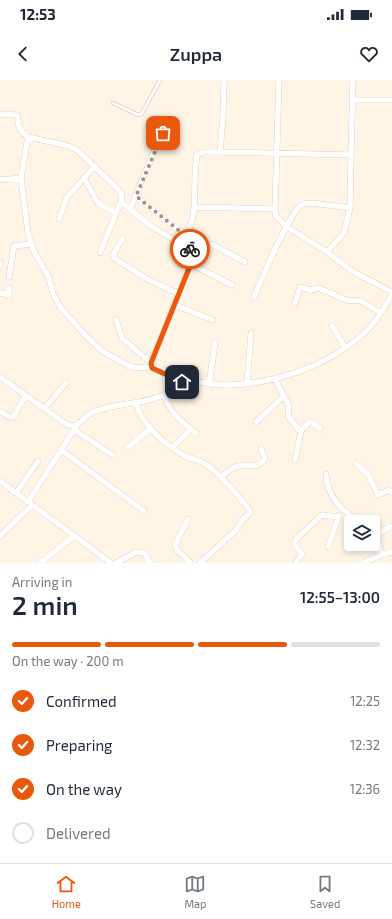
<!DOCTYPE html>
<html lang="en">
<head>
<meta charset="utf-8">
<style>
	:root { --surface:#fff; --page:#f2f2f3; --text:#1f2937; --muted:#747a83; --line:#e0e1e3; --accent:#ea580c }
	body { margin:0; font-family:"Exo 2",sans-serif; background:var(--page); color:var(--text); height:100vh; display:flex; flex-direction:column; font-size:15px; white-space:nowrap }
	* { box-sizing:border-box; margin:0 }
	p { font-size:13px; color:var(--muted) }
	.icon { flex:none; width:22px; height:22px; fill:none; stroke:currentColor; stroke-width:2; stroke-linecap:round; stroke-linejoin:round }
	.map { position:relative; height:483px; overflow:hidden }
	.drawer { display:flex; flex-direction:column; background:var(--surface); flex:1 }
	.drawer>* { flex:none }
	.fabs { position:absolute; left:344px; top:435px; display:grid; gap:8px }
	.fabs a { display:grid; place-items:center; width:36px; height:36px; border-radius:4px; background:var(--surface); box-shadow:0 2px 6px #0003; font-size:20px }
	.pin { position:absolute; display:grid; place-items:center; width:34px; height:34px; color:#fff; margin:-17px; border-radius:8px; box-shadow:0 2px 6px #0006 }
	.courier { position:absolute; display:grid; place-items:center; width:40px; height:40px; margin:-20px; border:3px solid #ea580c; border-radius:50%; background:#fff; color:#222; box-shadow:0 1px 5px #0007 }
	.summary em { font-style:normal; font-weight:600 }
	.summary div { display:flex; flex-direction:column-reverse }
	.summary { display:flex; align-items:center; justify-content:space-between; height:68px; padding:0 12px }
	h1 { font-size:26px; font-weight:600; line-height:30px }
	.bar { display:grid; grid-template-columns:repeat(4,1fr); gap:6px 4px; align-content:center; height:48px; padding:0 12px }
	.bar i { height:5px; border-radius:3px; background:var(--line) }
	.bar .active { background:var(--accent) }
	.bar p { grid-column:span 4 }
	ol { padding:0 12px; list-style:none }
	li { display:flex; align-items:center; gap:12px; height:44px }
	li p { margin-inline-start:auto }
	li .icon { padding:4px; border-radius:50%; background:var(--accent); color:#fff; stroke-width:4 }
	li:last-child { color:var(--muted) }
	li i { width:22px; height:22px; border:2px solid var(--line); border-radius:50% }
	.status { display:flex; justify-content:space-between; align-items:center; height:28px; padding:0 20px; background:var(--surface); direction:ltr }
	.status svg { height:11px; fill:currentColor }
	header { display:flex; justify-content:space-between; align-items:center; height:52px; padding:0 12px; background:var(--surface); font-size:18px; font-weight:600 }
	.tabs { display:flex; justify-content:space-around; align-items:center; height:56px; border-top:1px solid var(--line); background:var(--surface); font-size:11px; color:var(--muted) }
	.tabs a { display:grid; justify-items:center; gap:2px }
	.tabs .active { color:var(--accent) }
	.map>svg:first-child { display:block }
</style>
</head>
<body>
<div class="status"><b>12:53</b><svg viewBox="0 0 49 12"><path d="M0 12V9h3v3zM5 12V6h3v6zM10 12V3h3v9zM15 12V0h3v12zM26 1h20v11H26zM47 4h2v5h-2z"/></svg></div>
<header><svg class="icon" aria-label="back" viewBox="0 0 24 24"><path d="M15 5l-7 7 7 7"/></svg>Zuppa<svg class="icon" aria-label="heart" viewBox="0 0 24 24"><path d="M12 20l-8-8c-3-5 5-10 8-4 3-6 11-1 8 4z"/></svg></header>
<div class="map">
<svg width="392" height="483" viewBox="0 0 392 483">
	<rect width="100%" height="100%" fill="#fef5e6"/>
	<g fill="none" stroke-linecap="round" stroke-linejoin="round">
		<g stroke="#d1bcaa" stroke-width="4">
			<path id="lane" d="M113 23 136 34 141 35 160 0"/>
		</g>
		<g stroke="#d1bcaa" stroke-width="6">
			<path id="street" d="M224 0 223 37 220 72 351 75 353 0
				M352 20H392
				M0 34 17 35C19 45 18 51 28 57
				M84 98 98 123 116 133
				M0 100 21 98
				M136 116 186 156
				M195 127 275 129 279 0
				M130 129 168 39
				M275 129 276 136 287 147 327 172 352 191 392 212
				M59 139 67 117 95 86
				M123 158 113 175 114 178 147 199 179 214
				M327 172 344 153 350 128
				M100 173 121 121
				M194 173C204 172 204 165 211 164L245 182
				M0 182V186
				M191 184 232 205
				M9 197 14 166 31 164
				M0 213 9 215V208
				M254 217C263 197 286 139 300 126 304 123 307 123 312 123L350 128 351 75
				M295 223 300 207 311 210 319 208 346 220 361 221 381 233
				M175 225 213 240
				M116 239 122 258 151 283
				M332 246 345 267
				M152 288V280L194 176V171L181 164
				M0 297 66 344C79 350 82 337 93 332 115 323 140 325 161 316 169 313 174 305 181 302 188 299 219 306 229 305 276 303 325 287 361 256 374 245 383 230 392 215
				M275 299 289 326 288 336 299 350H302L308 343 311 342 320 349
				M181 302 152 288 131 287 102 271 85 255 61 228 53 214 49 198 33 170 28 153 21 98 28 57 65 65 76 69 119 110 122 114 121 121 124 124 151 146 181 164C202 132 191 109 197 75L203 72H220
				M247 304 251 253
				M209 305 215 263
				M164 315C170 333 181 341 196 353
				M136 323C142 345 165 365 185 376 192 379 200 380 207 385 224 398 236 413 249 429L250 433 243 439 236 450 200 483
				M45 328 66 303
				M0 331 9 337H13L26 315
				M256 342 284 316
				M74 350 113 375
				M128 367 150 349
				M173 367 191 349
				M61 370 144 431
				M295 380 301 351
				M356 383 369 396 378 415 389 410 392 413
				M326 394C327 417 341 430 360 442
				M221 397C226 394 230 389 235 387 245 383 259 391 265 378L261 369
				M0 401 111 483
				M16 413 38 381
				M28 422 77 345
				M188 439 175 465 177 470 191 483
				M376 455 392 446
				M0 456 32 425
				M328 467 339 435
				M382 475 392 472
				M40 483 74 456
				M116 483 136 472 144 473 150 483
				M296 483 302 474 295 465V460L322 435 338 437
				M366 483 365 482 382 475 378 460 373 451"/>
		</g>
		<use href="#lane" stroke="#fff" stroke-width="3"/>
		<use href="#street" stroke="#fff" stroke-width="5.5"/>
	</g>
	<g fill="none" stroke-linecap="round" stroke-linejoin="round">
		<path stroke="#a8907f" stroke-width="4" stroke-dasharray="0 7.2" d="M163 53 136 116 186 156 181 164 190 169"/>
		<path stroke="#ea580c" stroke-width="5" d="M182 302 152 288 151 283 194 176V171L190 169"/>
	</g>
</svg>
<div class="fabs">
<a><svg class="icon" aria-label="layers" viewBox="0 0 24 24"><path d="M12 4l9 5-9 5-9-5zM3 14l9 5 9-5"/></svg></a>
</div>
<div class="pin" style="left:163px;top:53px;background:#ea580c"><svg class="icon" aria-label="bag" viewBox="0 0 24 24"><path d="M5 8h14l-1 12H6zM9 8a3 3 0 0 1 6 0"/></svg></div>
<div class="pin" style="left:182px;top:302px;background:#1f2937"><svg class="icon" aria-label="home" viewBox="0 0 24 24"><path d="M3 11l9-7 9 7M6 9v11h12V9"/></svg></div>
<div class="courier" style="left:190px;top:169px"><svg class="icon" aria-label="bike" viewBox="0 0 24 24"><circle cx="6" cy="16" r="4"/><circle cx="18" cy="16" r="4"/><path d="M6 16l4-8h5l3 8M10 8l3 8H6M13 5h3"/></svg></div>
</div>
<section class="drawer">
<div class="summary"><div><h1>2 min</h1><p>Arriving in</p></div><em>12:55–13:00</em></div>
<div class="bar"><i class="active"></i><i class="active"></i><i class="active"></i><i></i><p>On the way · 200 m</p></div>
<ol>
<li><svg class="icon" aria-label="check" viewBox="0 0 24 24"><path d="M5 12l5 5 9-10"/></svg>Confirmed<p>12:25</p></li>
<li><svg class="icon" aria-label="check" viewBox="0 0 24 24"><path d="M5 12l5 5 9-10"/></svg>Preparing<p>12:32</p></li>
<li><svg class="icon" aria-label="check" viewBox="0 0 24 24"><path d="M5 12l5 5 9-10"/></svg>On the way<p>12:36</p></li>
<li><i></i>Delivered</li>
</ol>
</section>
<nav class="tabs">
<a class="active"><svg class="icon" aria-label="home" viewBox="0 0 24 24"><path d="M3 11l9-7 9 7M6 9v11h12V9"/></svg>Home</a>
<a><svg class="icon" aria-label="map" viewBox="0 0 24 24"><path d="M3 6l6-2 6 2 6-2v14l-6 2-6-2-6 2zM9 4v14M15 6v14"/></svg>Map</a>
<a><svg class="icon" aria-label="saved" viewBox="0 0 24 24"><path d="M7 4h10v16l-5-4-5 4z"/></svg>Saved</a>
</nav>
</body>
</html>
